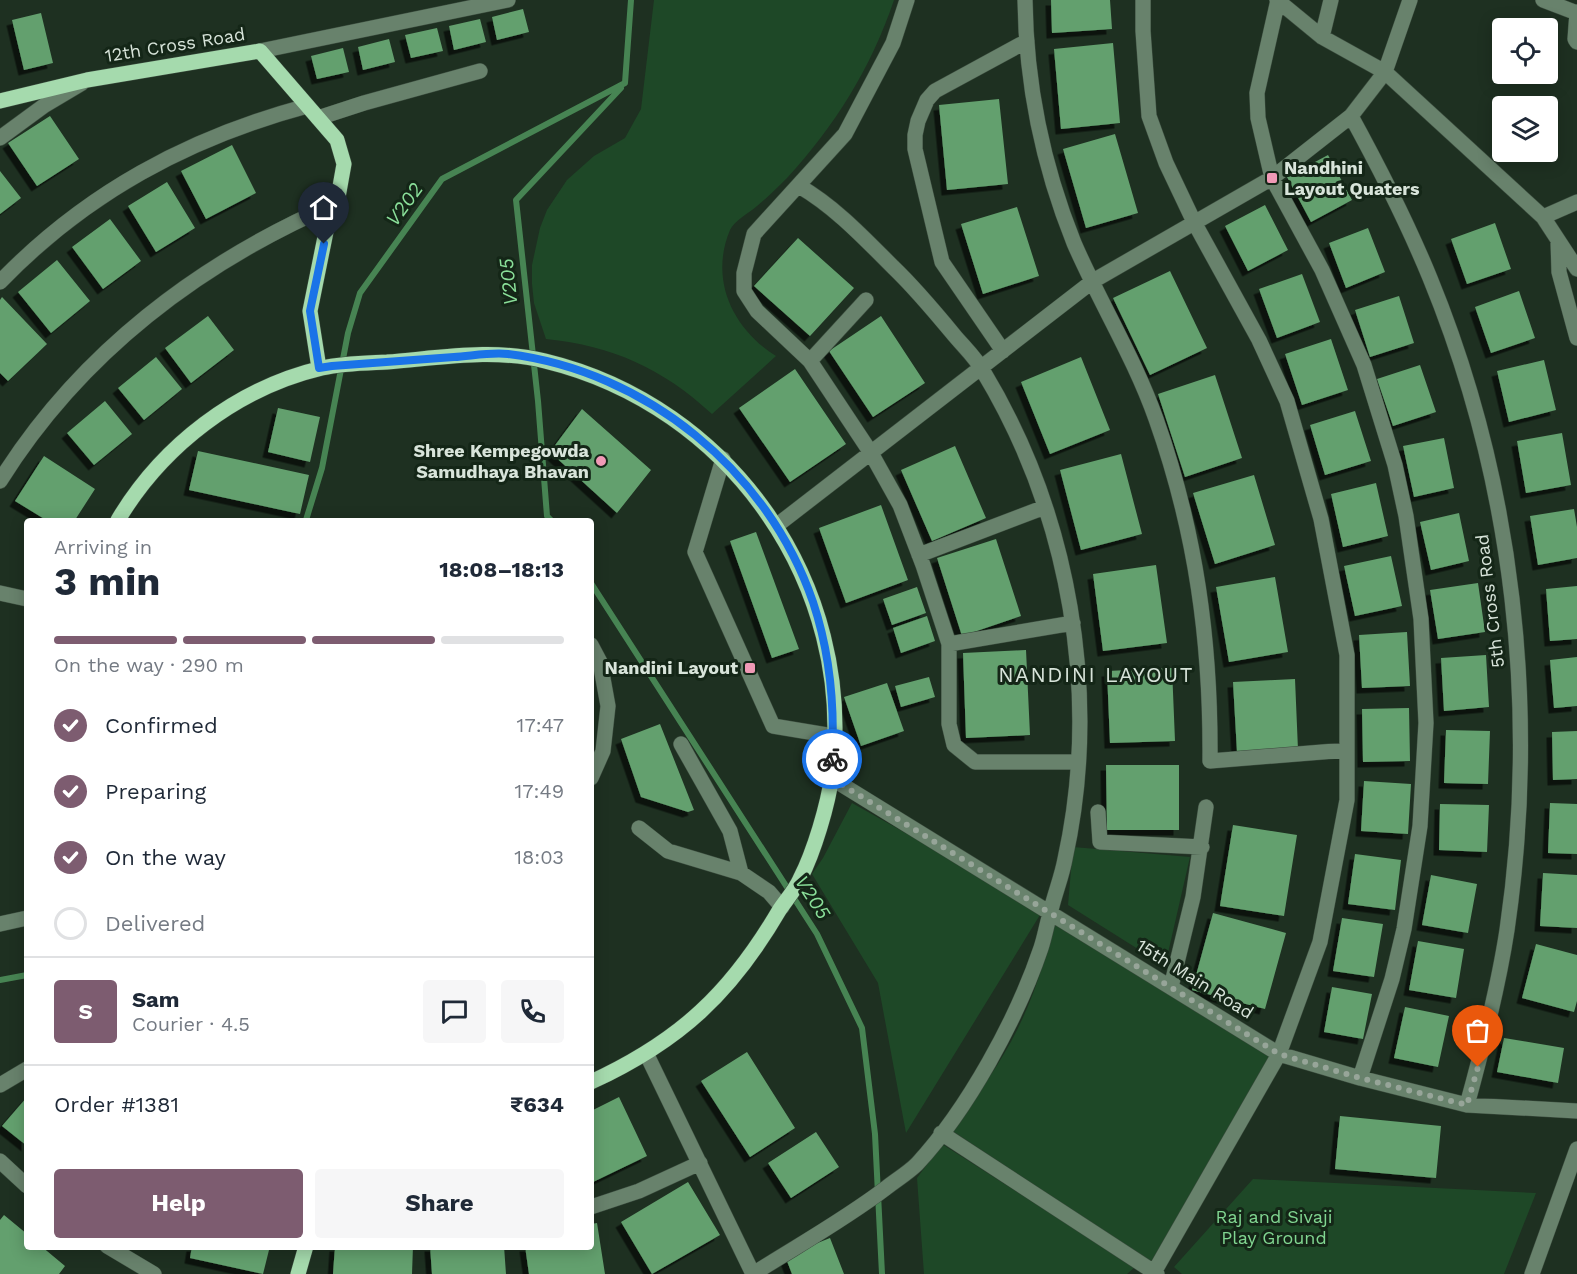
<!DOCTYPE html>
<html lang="en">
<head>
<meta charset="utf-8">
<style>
	:root { --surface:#fff; --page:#f6f6f7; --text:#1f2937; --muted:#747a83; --line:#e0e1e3; --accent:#7d5c70 }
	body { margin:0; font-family:"Work Sans",sans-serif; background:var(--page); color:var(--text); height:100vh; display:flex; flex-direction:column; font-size:22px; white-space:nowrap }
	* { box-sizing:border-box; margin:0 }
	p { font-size:20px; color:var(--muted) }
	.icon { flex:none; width:33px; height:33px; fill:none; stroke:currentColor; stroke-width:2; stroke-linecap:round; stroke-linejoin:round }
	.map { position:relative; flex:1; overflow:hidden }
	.panel { position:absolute; left:24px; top:518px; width:570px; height:732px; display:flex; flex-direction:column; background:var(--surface); border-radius:6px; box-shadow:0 3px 15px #0003 }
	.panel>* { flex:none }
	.tools { position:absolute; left:1492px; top:18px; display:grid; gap:12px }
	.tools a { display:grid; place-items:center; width:66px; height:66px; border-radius:6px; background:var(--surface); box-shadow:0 3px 15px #0003; font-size:30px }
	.pin { position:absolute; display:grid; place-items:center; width:51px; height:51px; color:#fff; margin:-62px -26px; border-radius:50% 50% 50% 0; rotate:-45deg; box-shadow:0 0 6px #0007 }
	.pin .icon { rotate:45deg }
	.courier { position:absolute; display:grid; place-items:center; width:60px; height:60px; margin:-30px; border:4px solid #1a73e8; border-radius:50%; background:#fff; color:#222; box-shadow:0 2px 8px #0007 }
	.head em { font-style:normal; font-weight:700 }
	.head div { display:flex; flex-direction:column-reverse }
	.head { display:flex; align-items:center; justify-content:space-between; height:102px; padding:0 30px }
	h1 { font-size:39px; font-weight:700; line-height:45px }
	.bar { display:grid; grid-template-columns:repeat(4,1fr); gap:9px 6px; align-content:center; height:72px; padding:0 30px }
	.bar i { height:8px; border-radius:4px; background:var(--line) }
	.bar .selected { background:var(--accent) }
	.bar p { grid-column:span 4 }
	.line { display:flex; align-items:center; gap:15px; padding:0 30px; border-top:2px solid var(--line) }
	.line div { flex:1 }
	.round { display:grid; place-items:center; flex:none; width:63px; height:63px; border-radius:6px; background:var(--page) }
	ol { padding:0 30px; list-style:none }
	li { display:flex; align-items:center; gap:18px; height:66px }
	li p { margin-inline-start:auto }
	li .icon { padding:6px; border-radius:50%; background:var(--accent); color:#fff; stroke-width:4 }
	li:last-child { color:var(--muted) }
	li i { width:33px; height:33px; border:3px solid var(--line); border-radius:50% }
	.button { display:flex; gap:12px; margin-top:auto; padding:12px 30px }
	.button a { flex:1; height:69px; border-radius:6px; background:var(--accent); color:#fff; font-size:24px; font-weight:700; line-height:69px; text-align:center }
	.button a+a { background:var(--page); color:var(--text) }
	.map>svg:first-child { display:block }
</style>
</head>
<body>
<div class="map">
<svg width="1577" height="1274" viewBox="0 0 1577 1274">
	<defs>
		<filter id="shadow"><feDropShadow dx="-5.5" dy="5.5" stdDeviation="0" flood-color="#0009"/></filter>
	</defs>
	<rect width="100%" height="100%" fill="#1e3021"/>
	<path fill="#1e4827" d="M654 0H894C871 68 835 126 787 178 777 188 767 198 757 206 749 213 734 221 730 230 709 280 733 329 776 356L712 414C662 368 613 346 546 339L534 303 532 284V265L540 228 547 210 567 180 594 156 625 138 641 109Z
		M852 803 1043 910 906 1133 878 983 812 874 823 858Z
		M1073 847 1190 857 1165 966 1068 905Z
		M1055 911 1273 1058 1151 1262 948 1128C1008 1063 1040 997 1055 911Z
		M942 1144 1135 1267 1127 1274H924L917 1178Z
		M1253 1179 1536 1193 1504 1274H1182L1174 1267Z"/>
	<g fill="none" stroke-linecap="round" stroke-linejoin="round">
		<path stroke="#478453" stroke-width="6" d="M306 520 322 468 348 333 360 293 442 179 625 83 631 0
			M551 520 547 516 538 401 516 200 621 88
			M591 583 817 934 862 1028 875 1134 882 1274
			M0 980 27 975"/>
	</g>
	<path fill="#63a06e" filter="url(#shadow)" d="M1051 0H1110L1112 29 1052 33Z
		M523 9 529 32 497 40 492 17Z
		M41 13 53 63 24 70 12 20Z
		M480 19 486 42 454 50 449 26Z
		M437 28 443 51 411 58 405 35Z
		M389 39 395 62 363 70 358 47Z
		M1113 43 1120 123 1061 129 1054 49Z
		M343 48 349 72 317 79 311 56Z
		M999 99 1008 184 947 190 939 105Z
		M50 116 79 159 37 186 8 143Z
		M1115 134 1138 213 1086 228 1063 149Z
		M232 145 256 193 206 219 181 171Z
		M1328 155 1352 200 1311 222 1287 177Z
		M0 171 21 198 0 214Z
		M167 182 195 228 156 252 128 206Z
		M1265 205 1288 250 1248 271 1225 226Z
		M1017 207 1039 276 983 294 961 224Z
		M110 219 141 261 103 289 72 247Z
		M1495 223 1511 269 1467 284 1451 239Z
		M1368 228 1385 272 1346 288 1329 243Z
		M798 238 854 288 810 336 754 286Z
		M57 260 90 301 51 333 18 292Z
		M1170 271 1207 348 1150 375 1113 298Z
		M1302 274 1320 322 1277 338 1259 289Z
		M1519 291 1535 338 1491 353 1475 307Z
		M1399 296 1414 343 1370 357 1355 310Z
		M2 297 47 344 8 381 0 373V300Z
		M208 316 234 350 191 383 165 348Z
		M881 316 925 383 873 417 829 351Z
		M1331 339 1348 390 1302 405 1285 354Z
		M156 357 182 389 144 420 118 388Z
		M1081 357 1110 430 1050 454 1021 382Z
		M1544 360 1556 410 1509 422 1497 371Z
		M1420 365 1436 412 1393 426 1377 379Z
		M795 369 846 444 790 482 739 408Z
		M1215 375 1242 458 1185 477 1158 394Z
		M105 401 132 434 94 465 67 433Z
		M278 408 320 417 310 462 268 452Z
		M582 409 651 470 617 513 550 452Z
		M1355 411 1371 461 1325 475 1310 425Z
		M1562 433 1571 485 1526 493 1517 441Z
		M1444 438 1454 488 1414 497 1403 446Z
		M955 446 986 518 932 541 901 470Z
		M198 451 309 475 300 514 189 490Z
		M1121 454 1142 534 1081 550 1060 470Z
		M44 456 95 489 75 520H46L15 501Z
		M1254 475 1275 545 1215 564 1193 493Z
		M1376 483 1388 536 1343 547 1331 494Z
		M881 505 908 580 846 603 819 528Z
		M1574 509 1577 527V558L1538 565 1530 516Z
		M1459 513 1469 561 1431 570 1420 522Z
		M756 532 799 649 772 658 730 541Z
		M996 539 1021 616 962 636 937 558Z
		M1391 556 1402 606 1355 616 1344 566Z
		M1156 565 1167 643 1103 651 1093 574Z
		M1275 577 1288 652 1229 662 1216 587Z
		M1478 583 1485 632 1438 639 1430 590Z
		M1577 586V639L1550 641 1546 589Z
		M917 587 926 613 892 625 883 599Z
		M927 616 935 641 901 653 893 628Z
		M1407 632 1410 686 1362 688 1359 635Z
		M1026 650 1030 735 966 738 963 653Z
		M1486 655 1489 707 1444 711 1441 658Z
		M1577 657V706L1554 708 1550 660Z
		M1172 668 1175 741 1110 743 1107 671Z
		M929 677 935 697 901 707 895 686Z
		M1295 679 1298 750 1237 752 1233 682Z
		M887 683 904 731 861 746 844 697Z
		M1409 708 1410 761 1363 762 1362 709Z
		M660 724 694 810 688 812 641 797 621 739Z
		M1446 730 1490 731 1488 784 1444 783Z
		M1577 731V779L1553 780 1552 732Z
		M1106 765H1179V830H1107Z
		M1364 781 1411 784 1408 834 1361 831Z
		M1550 803 1577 804V854L1548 853Z
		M1440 804 1489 805 1487 852 1439 850Z
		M1233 825 1297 835 1284 916 1220 906Z
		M1355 854 1401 860 1395 910 1348 904Z
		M1543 873 1577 875V928L1540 926Z
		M1431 875 1477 884 1468 933 1422 925Z
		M1213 913 1286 933 1265 1009 1192 990Z
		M1342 918 1383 924 1374 977 1333 971Z
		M1418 941 1464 949 1456 998 1409 990Z
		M1536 944 1577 955V1001L1574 1012 1522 998Z
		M1332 987 1372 994 1363 1039 1324 1032Z
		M1405 1007 1449 1016 1438 1067 1394 1058Z
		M1504 1038 1564 1048 1558 1083 1497 1072Z
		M747 1052 795 1128 750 1157 701 1081Z
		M27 1097V1146L2 1126Z
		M619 1097 647 1156 591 1183V1111Z
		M1340 1116 1441 1126 1436 1178 1335 1169Z
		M816 1132 839 1167 791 1198 768 1163Z
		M688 1182 720 1235 652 1274 621 1222Z
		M4 1215 27 1234V1246H41L65 1266 59 1274H0V1220Z
		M597 1223 605 1274H529L525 1246H591V1224Z
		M830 1238 844 1274H792L785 1256Z
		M192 1246H270L263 1274 190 1258Z
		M335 1246H413L412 1274H333Z
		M430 1246H504L506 1274H432Z"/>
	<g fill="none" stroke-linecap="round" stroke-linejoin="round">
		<g stroke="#3c4d3f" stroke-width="16">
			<path id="minor" d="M907 0 893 43 845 134 754 234 744 273V291L757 311 810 361 871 453 900 505 923 565 949 644V724L954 745 975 762H1078
				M1025 0C1026 82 1043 166 1074 243 1100 303 1134 357 1156 419 1196 532 1211 642 1210 761L1347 750
				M1143 0V31L1149 116 1166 163 1194 222 1259 340 1287 401 1321 519 1347 655V800L1320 942 1279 1054 1153 1274
				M1277 0 1322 37 1385 72 1543 217 1577 269
				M1278 0 1257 93 1258 118 1272 178 1322 270 1364 365 1395 465 1406 516 1421 619 1426 723 1420 826 1404 929 1392 979 1360 1078
				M1543 0 1577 13
				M1577 12 1575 39 1577 42
				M1322 37 1331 0
				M260 51 508 0
				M1351 116C1380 169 1407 222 1430 278 1514 483 1539 711 1507 930 1498 989 1483 1047 1467 1105
				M318 118 364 103 480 71
				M0 138 45 105 82 83
				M1543 217 1577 202
				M1558 241 1559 272 1577 338
				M0 282C86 193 188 138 307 106
				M1003 351 942 262 915 149V135L918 121 927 100 935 91 1027 41
				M810 361 866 300
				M723 459 695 552 773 726 833 736
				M0 481C80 353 200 262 337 203
				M776 526 1093 281 1272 178 1351 116 1385 72 1410 0
				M919 555 1045 507
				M0 593 27 599
				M949 644 1073 623
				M591 645 600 662 608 706 603 751 591 778
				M681 744 730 831 741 873
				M831 778 1279 1054 1360 1078 1467 1105 1577 1111
				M1098 812 1100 842 1202 847
				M639 828 668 851 741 873 769 892 782 907
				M0 924 27 918
				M1171 987 1193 897 1206 807
				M646 1053 753 1274
				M0 1085 27 1069
				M941 1133 1157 1274
				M0 1161 27 1186
				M591 1207 639 1191 700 1163
				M107 1246 154 1274
				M753 1274C797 1246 844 1220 886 1188 896 1180 908 1173 917 1164 968 1109 1017 1019 1041 948 1045 936 1047 923 1051 910 1055 893 1062 876 1065 859 1101 695 1070 515 983 371 976 358 964 347 954 335 935 312 915 288 893 267 863 237 835 207 799 186
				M1532 1274 1577 1149"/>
		</g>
		<g stroke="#3c4d3f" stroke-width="16">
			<path id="major" d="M0 101 87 80 260 51 337 140 344 164 337 203 328 222 310 311 319 368
				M118 520C162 446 237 388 322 368 343 363 365 363 387 362 439 358 494 348 545 361 731 406 856 585 832 775 828 805 814 852 800 879 795 890 787 899 780 909 731 993 680 1041 591 1082
				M298 1274 306 1246"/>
		</g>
		<use href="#minor" stroke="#68826c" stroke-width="15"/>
		<use href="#major" stroke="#a5daad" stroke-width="15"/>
	</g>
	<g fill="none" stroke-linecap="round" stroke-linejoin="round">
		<path stroke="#97a599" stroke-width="6" stroke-dasharray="0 10.8" d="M832 759 831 778 1279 1054 1360 1078 1467 1105 1478 1067"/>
		<path stroke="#1a73e8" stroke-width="8" d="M324 244 310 311 319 368 332 366C373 363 413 360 454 357 471 356 491 352 508 354 646 371 768 471 813 602 830 653 835 705 832 759"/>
	</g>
	<g fill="#f09ab6" stroke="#142617" stroke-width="2">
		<rect x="1266" y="172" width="12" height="12" rx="3"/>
		<circle cx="601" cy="461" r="6"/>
		<rect x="744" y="662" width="12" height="12" rx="3"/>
	</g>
	<g text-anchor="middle" stroke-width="6" stroke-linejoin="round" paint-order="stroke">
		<g font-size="18" fill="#d8e4da" stroke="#142617">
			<text transform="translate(175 45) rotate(-9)" y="6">12th Cross Road</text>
			<text transform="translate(1490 601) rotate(-97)" y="6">5th Cross Road</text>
			<text transform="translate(1195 979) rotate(32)" y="6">15th Main Road</text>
		</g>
		<g font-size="18" font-weight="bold" fill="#d8e4da" stroke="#142617" text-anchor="end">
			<text x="1284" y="174" text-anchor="start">Nandhini<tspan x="1284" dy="21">Layout Quaters</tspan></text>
			<text x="589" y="457">Shree Kempegowda<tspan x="589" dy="21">Samudhaya Bhavan</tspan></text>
			<text x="738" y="674">Nandini Layout</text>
		</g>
		<g font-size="18" fill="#81d691" stroke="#142617">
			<text x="1274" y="1223">Raj and Sivaji<tspan x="1274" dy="21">Play Ground</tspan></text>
		</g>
		<g font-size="20" font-style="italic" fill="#8adf99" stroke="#142617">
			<text transform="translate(404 204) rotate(-54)" y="7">V202</text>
			<text transform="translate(508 282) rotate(-96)" y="7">V205</text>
			<text transform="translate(813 897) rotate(57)" y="7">V205</text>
		</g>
		<g font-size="21" letter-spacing="1.5" fill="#d8e4da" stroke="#142617">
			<text x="1096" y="682">NANDINI LAYOUT</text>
		</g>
	</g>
</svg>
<div class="tools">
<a><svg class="icon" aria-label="locate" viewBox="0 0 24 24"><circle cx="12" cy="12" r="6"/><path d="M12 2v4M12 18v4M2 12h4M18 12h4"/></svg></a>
<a><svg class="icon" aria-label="layers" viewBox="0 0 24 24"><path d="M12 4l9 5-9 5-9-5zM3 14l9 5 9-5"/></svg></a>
</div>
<div class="pin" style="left:1478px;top:1067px;background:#ea580c"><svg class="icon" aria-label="bag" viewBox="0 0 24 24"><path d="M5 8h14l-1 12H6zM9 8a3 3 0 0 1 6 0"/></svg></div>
<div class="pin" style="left:324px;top:244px;background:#1f2937"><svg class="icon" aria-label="home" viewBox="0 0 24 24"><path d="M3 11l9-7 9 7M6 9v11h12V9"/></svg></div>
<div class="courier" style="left:832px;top:759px"><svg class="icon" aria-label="bike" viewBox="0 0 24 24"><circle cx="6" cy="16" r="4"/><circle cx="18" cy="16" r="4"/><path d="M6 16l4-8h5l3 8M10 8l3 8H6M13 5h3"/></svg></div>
<section class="panel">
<div class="head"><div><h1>3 min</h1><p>Arriving in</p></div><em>18:08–18:13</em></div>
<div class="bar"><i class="selected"></i><i class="selected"></i><i class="selected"></i><i></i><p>On the way · 290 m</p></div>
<ol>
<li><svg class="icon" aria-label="check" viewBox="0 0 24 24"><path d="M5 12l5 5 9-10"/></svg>Confirmed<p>17:47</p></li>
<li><svg class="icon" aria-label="check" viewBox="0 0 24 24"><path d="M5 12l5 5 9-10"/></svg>Preparing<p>17:49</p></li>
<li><svg class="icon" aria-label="check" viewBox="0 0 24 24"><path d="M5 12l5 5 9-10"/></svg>On the way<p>18:03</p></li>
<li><i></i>Delivered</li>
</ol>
<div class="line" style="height:108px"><b class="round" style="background:var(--accent);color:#fff">S</b><div><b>Sam</b><p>Courier · 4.5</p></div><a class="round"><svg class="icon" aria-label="chat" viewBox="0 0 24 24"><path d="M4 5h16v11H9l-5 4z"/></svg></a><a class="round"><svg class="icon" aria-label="phone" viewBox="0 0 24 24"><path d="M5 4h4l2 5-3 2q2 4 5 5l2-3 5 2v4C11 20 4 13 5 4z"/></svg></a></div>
<div class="line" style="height:78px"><div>Order #1381</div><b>₹634</b></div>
<div class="button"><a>Help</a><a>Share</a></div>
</section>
</div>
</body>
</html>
